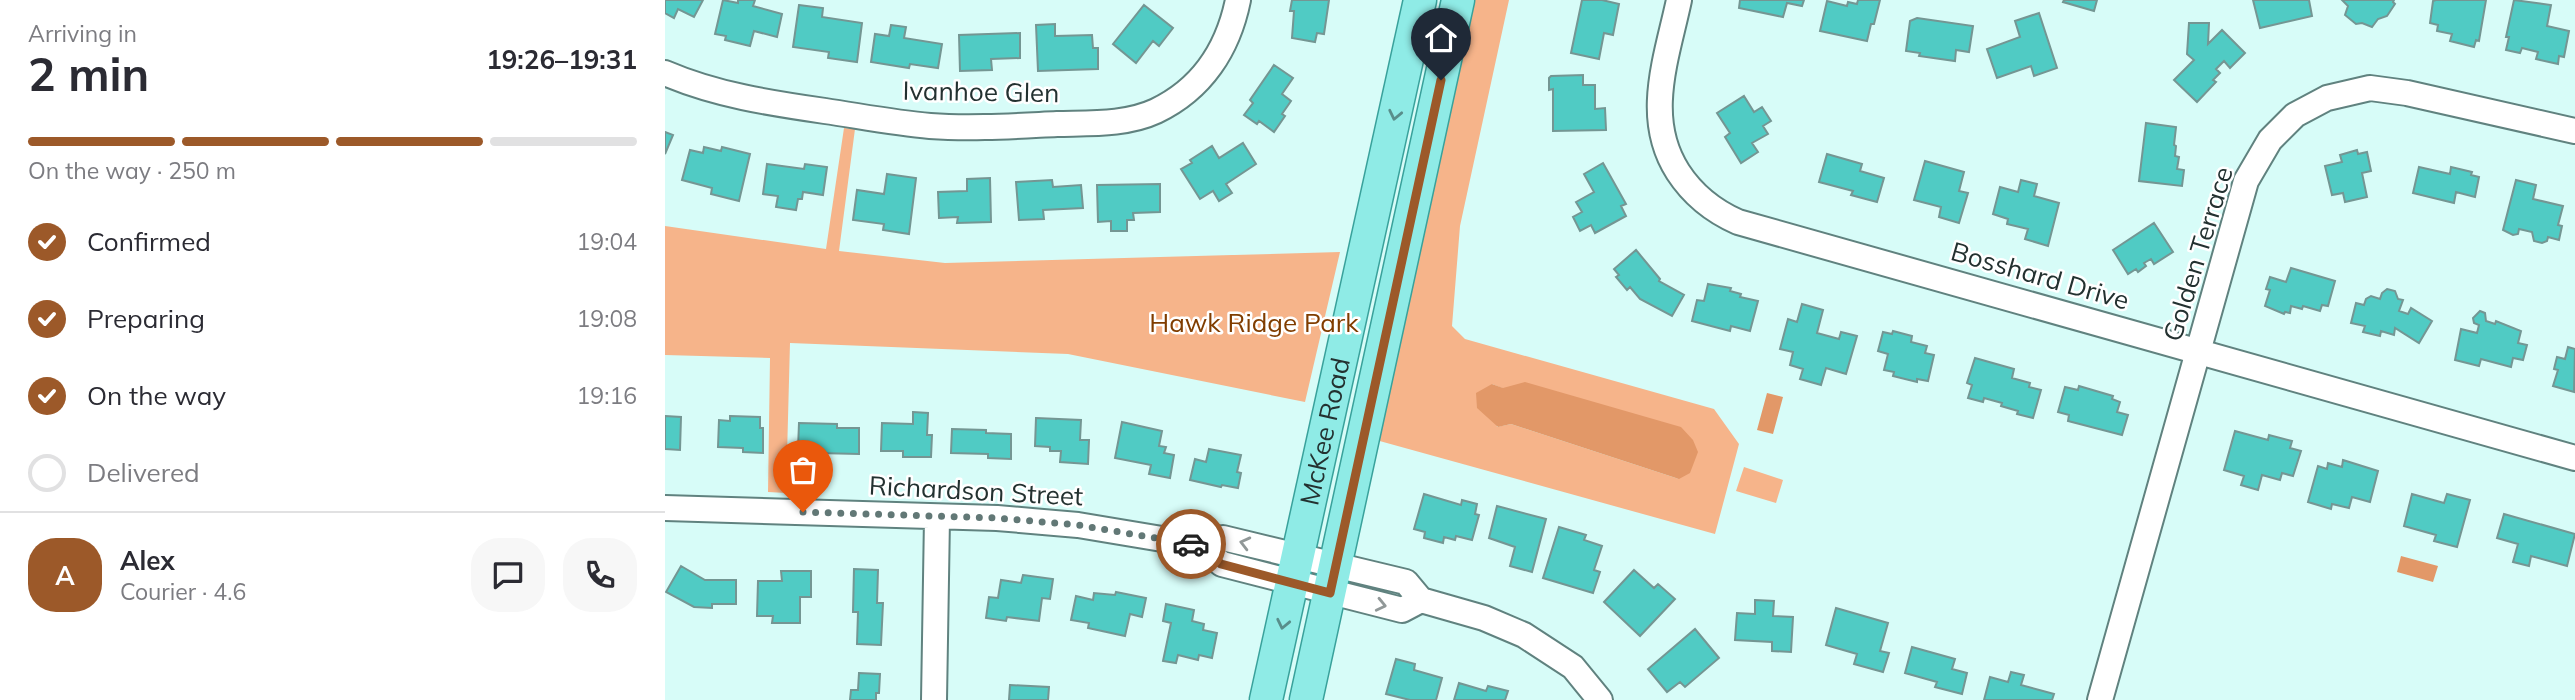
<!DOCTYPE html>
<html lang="en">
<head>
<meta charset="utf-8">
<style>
	:root { --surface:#fff; --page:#f7f7f7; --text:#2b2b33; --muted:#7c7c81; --line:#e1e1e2; --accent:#9c5929 }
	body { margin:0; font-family:Mulish,sans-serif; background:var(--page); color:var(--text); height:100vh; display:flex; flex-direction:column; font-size:26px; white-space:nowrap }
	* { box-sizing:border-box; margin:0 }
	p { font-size:23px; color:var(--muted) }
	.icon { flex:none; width:38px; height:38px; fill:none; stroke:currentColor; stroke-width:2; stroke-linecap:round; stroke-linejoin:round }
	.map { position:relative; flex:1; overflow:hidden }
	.drawer { display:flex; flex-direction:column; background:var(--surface); width:665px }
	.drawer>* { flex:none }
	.pin { position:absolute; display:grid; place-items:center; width:60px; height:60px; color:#fff; margin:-72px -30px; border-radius:50% 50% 50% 0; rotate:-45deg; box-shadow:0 0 7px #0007 }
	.pin .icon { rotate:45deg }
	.courier { position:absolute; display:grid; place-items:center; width:70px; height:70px; margin:-35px; border:5px solid #9c5929; border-radius:50%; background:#fff; color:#222; box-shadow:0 2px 9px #0007 }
	.overview em { font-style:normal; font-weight:700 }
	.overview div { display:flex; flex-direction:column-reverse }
	.overview { display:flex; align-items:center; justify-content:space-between; height:119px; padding:0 28px }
	h1 { font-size:46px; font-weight:700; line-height:52px }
	.bar { display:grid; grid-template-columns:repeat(4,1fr); gap:10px 7px; align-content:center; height:84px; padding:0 28px }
	.bar i { height:9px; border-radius:5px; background:var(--line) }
	.bar .on { background:var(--accent) }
	.bar p { grid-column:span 4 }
	.line { display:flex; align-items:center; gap:18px; padding:0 28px; border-top:2px solid var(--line) }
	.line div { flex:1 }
	.round { display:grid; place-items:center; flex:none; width:74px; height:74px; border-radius:28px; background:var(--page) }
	ol { padding:0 28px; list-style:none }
	li { display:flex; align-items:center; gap:21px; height:77px }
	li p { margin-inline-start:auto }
	li .icon { padding:7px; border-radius:50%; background:var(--accent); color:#fff; stroke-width:4 }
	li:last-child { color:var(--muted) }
	li i { width:38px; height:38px; border:4px solid var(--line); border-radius:50% }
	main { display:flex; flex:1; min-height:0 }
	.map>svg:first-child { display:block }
</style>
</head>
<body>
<main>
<section class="drawer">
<div class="overview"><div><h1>2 min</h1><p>Arriving in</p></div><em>19:26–19:31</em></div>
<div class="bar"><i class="on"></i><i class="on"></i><i class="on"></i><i></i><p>On the way · 250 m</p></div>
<ol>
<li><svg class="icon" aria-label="check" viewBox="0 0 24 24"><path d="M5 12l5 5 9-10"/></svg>Confirmed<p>19:04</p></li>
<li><svg class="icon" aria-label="check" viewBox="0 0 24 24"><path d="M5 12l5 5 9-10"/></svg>Preparing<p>19:08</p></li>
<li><svg class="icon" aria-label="check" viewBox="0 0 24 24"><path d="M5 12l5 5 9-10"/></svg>On the way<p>19:16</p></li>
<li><i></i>Delivered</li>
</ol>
<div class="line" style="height:126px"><b class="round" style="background:var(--accent);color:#fff">A</b><div><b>Alex</b><p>Courier · 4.6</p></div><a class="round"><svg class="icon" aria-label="chat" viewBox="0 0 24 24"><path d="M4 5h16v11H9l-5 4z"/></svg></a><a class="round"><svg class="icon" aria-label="phone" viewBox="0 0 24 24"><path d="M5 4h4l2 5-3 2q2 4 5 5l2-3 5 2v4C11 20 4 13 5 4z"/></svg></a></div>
</section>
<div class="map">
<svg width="1910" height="700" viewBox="0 0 1910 700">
	<rect width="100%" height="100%" fill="#d7fcf8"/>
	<path fill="#f6b48a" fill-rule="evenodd" d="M808 0H844L795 226 787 326 800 339 1049 409 1074 444 1050 534 711 440ZM827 384 837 388 1014 479 846 424 832 427Z
		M179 128 190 129 174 251 280 263 675 252 640 402 403 354 125 343 121 493 103 492 105 358 0 355V226L161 249Z
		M1079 467 1118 480 1111 503 1071 491Z"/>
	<path fill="#e29868" d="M860 382 1016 427 1028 440 1033 452 1025 473 1014 479 846 424 833 427 812 408 811 393 827 384 838 388Z
		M1102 393 1118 397 1108 434 1092 430Z
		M1736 556 1773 566 1768 582 1732 572Z"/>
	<path fill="#50cbc4" stroke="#749693" stroke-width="2" d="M0 0H38L29 17 13 9 9 18 0 13Z
		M58 0 73 3V0H90L88 6 117 14 112 37 89 31 85 46 60 40 61 36 50 34Z
		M627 0H664L659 34 652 33 650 42 627 38 629 11H625Z
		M917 0H937L954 4 948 35 939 33 934 59 906 53Z
		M1075 0H1139L1137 6 1122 3 1118 17 1074 8Z
		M1193 0H1215L1209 24H1206L1202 41 1155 31 1162 1 1182 6 1183 2 1192 4Z
		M1399 0H1432L1429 11 1398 2Z
		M1588 0H1644L1647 16 1595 28Z
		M1677 0H1729L1728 2 1730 4 1722 16 1713 19 1707 27 1697 23 1691 24 1680 15 1683 6Z
		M1771 0H1821L1814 41 1811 40 1809 47 1785 41 1787 34 1772 31 1773 25 1765 23 1768 1Z
		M1849 0 1886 5 1882 26 1904 31 1899 57 1894 56 1893 64 1871 59 1873 52 1857 48 1855 53 1841 50 1844 37H1841Z
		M134 5 158 8 157 17 197 23 192 62 163 58 164 52 128 47Z
		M479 5 508 28 494 46 488 41 471 63 448 44Z
		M1374 13 1392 68 1369 76 1366 66 1332 78 1322 49 1355 37 1350 21Z
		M1252 18 1308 26 1304 52 1291 50 1290 61 1254 56 1255 53 1241 51 1245 21Z
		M1524 23H1544L1543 44 1557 30 1580 53 1565 68 1559 61 1551 69 1555 73 1548 80 1551 82 1532 102 1509 80 1529 60 1522 54Z
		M390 24V36L427 35 428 48H433V69L373 71 371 25Z
		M226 25 241 27 239 38 277 44 273 68 245 64 244 68 206 62 210 34 224 36Z
		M355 33V58L326 59 327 70 295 71 294 35Z
		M609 65 628 78 617 94 626 101 617 114 620 116 609 132 594 121 592 124 579 115 588 103 585 100Z
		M918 75V85H930V109L940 108 941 130 888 131V89L884 90V78L886 76Z
		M1079 96 1089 112 1097 107 1106 121 1098 126 1103 134 1087 143 1093 152 1076 163 1060 137 1065 133 1052 113Z
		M1481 123 1511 127 1509 145 1511 146 1510 156 1514 157 1512 169 1519 170 1517 186 1474 181Z
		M0 132 8 135 0 154Z
		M578 143 591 164 561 184 567 193 554 201 548 191 535 199 516 169 527 163 525 160 547 146 554 158Z
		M39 147 56 151 57 147 85 154 74 201 46 194 47 188 17 180 25 150 38 153Z
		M1692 150 1693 154 1702 152 1706 171 1697 173 1702 197 1680 202 1678 193 1667 195 1660 166 1677 162 1675 155Z
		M1162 154 1197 164 1195 171 1219 178 1212 202 1186 195 1188 191 1154 182Z
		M1260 161 1299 172 1294 191 1303 193 1294 223 1274 217 1276 207 1249 200Z
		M938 163 961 204 956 206 961 216 930 233 926 225 915 231 908 217 917 212 911 202 929 192 919 174Z
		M102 164 139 169 140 164 162 167 158 195 138 192 137 199H133L131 210 111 207 113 196 98 194Z
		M1754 167 1785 174 1786 167 1807 172 1806 175 1814 177 1810 197 1791 192 1789 203 1748 193Z
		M222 174 251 178 244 234 218 230 219 224 188 220 192 190 219 194Z
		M325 178 326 222 292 223 293 217 274 218 273 192 302 191V179Z
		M387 180 388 187 416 185 418 208 378 210 379 219 354 220 351 182Z
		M1356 180 1372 184 1369 196 1394 203 1383 246 1360 239 1363 229 1342 224 1343 219 1328 214 1335 187 1353 192Z
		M1851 180 1871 185 1868 199 1898 206 1893 225 1897 226 1894 240 1883 237 1882 241 1877 243 1869 241 1867 232 1854 229 1853 234 1848 235 1838 230Z
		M495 184V212L468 213 469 220H462V231H446V221L433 222 432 185Z
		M1489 223 1508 252 1489 264 1486 259 1479 263 1481 266 1473 272 1471 269 1463 274 1448 250Z
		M971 250 995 279 994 281 1019 295 1007 316 975 299 965 287 962 290 951 277 954 275 949 269Z
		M1626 268 1670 281 1663 306 1657 305 1655 311 1638 306 1637 309 1626 306 1625 313 1620 312 1619 314 1600 306 1605 290 1601 289 1605 277 1621 282Z
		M1043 284 1066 288 1065 291 1076 294 1075 297 1093 301 1085 331 1066 326 1065 331 1027 321 1032 300 1039 301Z
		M1722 289 1730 291 1733 299 1738 300 1734 311 1743 314 1746 308 1767 321 1754 343 1730 328 1729 335 1716 331 1715 336 1698 332 1700 326 1686 323 1691 303 1699 305 1701 299 1706 296 1715 299 1717 293Z
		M1137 304 1158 310 1152 333 1174 339 1176 332 1192 336 1181 374 1161 368 1156 385 1135 379 1138 369 1125 365 1128 352 1115 349 1123 319 1132 322Z
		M1815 311 1820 313 1821 321 1830 324 1831 321 1856 331 1853 343 1862 345 1858 360 1848 358 1846 367 1816 359 1814 366 1790 360 1796 329 1812 333 1814 325 1809 323 1808 318Z
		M1228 331 1247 336 1246 342 1262 346 1260 353 1269 355 1263 381 1252 379V382L1228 376 1229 372 1219 370 1223 354 1213 351 1218 332 1227 334Z
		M1903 347 1910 349 1909 392 1888 386 1893 370 1889 369 1892 357 1900 359Z
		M1310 358 1349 369 1347 378 1365 383 1364 387 1376 390 1368 418 1352 414 1353 411 1336 406 1337 403 1319 398 1318 402 1303 398 1307 385 1302 383Z
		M1414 386 1448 396 1447 399 1455 402 1452 412 1463 415 1457 435 1403 421 1404 415 1393 412 1400 387 1413 390Z
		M248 412 263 413 262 435H267L266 457H238V451H216L217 423 248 424Z
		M0 416 16 417 15 450 0 449Z
		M65 416 95 417V428H98V453L78 452V448L53 447 54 420 65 421Z
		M371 418 416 420 415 440H424L423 464 395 462 396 451H385V447L370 446Z
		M457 422 497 431 494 446 501 447 499 453 509 455 505 478 484 474 486 465 450 458Z
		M134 423 172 424V428H194V454L153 453V449H133Z
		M287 429 321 430V433L346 434V459L323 458V454L286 453Z
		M1570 431 1603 440 1604 435 1627 441 1625 448 1636 451 1628 476 1617 473 1615 480 1597 475 1593 490 1576 485 1579 476 1559 470Z
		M544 449 576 455 572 472 576 473 573 488 557 485 556 487 525 480 530 459 541 462Z
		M1678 460 1713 471 1705 502 1687 497 1684 508 1667 504 1666 509 1643 502 1653 466 1662 469 1663 463 1677 467Z
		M759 494 796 505 797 500 812 504 810 514 814 515 807 540 791 536 790 540 779 537 778 543 759 538 760 532 749 529Z
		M1747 494 1779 503 1782 494 1805 500 1792 547 1769 541 1771 535 1739 526Z
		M832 506 881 519 867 572 845 566 850 547 824 538Z
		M1839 514 1910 534 1902 566 1866 556 1864 566 1848 562 1853 544 1832 538Z
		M894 527 921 535 919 540 937 546 929 570 935 572 928 593 878 578Z
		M16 566 40 580H71V604H47V608L29 607 1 592Z
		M189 569 213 570 212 603H218L216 645 192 644 193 612H188Z
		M969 570 989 588 993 584 1010 599 975 636 939 602Z
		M116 571H146V597H135V623H107L108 616H92L93 581H117Z
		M358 575 388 579 385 599 377 598 374 621 342 617 341 621 321 618 324 597 333 598 336 580 356 583Z
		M451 592 481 598 477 617 465 614 460 636 423 628 424 623 406 620 411 596 428 600 429 593 450 595Z
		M1090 600 1109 601 1108 616 1128 617 1126 652 1107 651V642L1070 640 1072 613 1090 614Z
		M501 604 529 610 527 621 539 624 538 630 552 633 547 658 534 655 533 660 513 655 511 663 498 661 506 623 498 621Z
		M1171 608 1223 623 1215 651 1224 653 1218 672 1189 664 1192 654 1161 645Z
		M1030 629 1054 658 1020 687 1015 682 1002 692 983 669Z
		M1247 647 1290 659 1287 669 1302 673 1297 694 1270 687 1272 682 1240 673Z
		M731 659 750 664 749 670 777 678 771 700H745L721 694Z
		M1346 672 1359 675 1356 685 1389 694 1387 700H1319L1325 677 1343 682Z
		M194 673 215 674 214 693H211V700H185L186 690H193Z
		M794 683 821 691 823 686 843 691 840 700H789Z
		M345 685 384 687 383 700H344Z"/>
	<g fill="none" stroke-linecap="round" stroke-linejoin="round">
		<g stroke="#60827f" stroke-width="28">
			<path id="minor" d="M1014 0C1002 57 978 118 1013 172 1028 195 1048 211 1073 222L1910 458
				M0 73C51 95 105 103 160 111 194 116 230 123 265 126 307 129 350 126 392 124 425 123 461 125 491 111 537 89 563 49 573 0
				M0 508 332 518 413 525 533 545 558 538 741 582 756 600 819 618 859 635 908 667 935 700
				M533 545 557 564 737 610 756 600
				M269 700 272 518
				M1435 700 1581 181 1605 140 1630 115 1662 98 1705 88 1742 93 1910 131"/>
		</g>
		<g stroke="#39a19b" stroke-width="35">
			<g id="major">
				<path id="s1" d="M601 700 755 0"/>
				<path d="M641 700 793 0"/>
			</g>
		</g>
		<use href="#minor" stroke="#fff" stroke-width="24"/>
		<use href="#major" stroke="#8febe6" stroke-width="32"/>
	</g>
	<defs><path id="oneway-chevron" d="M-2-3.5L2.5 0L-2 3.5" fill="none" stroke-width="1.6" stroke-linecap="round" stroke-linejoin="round" transform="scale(1.75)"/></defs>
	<g stroke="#598e8b">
		<use href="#oneway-chevron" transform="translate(730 115) rotate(102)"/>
		<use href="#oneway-chevron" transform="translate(618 624) rotate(102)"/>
	</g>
	<g stroke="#919898">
		<use href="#oneway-chevron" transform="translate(580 543) rotate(-166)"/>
		<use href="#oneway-chevron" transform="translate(716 605) rotate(13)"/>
	</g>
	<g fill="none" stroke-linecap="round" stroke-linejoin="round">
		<path stroke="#627876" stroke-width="7" stroke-dasharray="0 12.6" d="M138 512 332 518 413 525 526 544"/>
		<path stroke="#9c5929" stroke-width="9" d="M526 544 533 545 556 564 665 593 776 80"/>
	</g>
	<g text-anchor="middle" stroke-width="5" stroke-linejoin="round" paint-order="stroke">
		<g font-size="26" fill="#233130" stroke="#fff">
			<text transform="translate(316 92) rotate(1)" y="9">Ivanhoe Glen</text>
			<text transform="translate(1533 254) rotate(-73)" y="9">Golden Terrace</text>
			<text transform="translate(1375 276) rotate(16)" y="9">Bosshard Drive</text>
			<text dy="9" stroke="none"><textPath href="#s1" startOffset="275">McKee Road</textPath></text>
			<text transform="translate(311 491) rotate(3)" y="9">Richardson Street</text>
		</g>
		<g font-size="26" fill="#803d00" stroke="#fff">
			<text x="589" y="332">Hawk Ridge Park</text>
		</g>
	</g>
</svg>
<div class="pin" style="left:138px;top:512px;background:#ea580c"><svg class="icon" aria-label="bag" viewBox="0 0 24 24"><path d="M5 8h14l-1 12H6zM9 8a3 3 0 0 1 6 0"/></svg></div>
<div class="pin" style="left:776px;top:80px;background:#1f2937"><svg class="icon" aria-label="home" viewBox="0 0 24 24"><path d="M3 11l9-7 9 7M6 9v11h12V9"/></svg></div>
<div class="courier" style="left:526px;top:544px"><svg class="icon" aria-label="car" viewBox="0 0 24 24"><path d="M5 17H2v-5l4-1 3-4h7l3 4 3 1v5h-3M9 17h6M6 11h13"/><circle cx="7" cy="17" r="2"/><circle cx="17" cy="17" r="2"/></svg></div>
</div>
</main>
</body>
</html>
